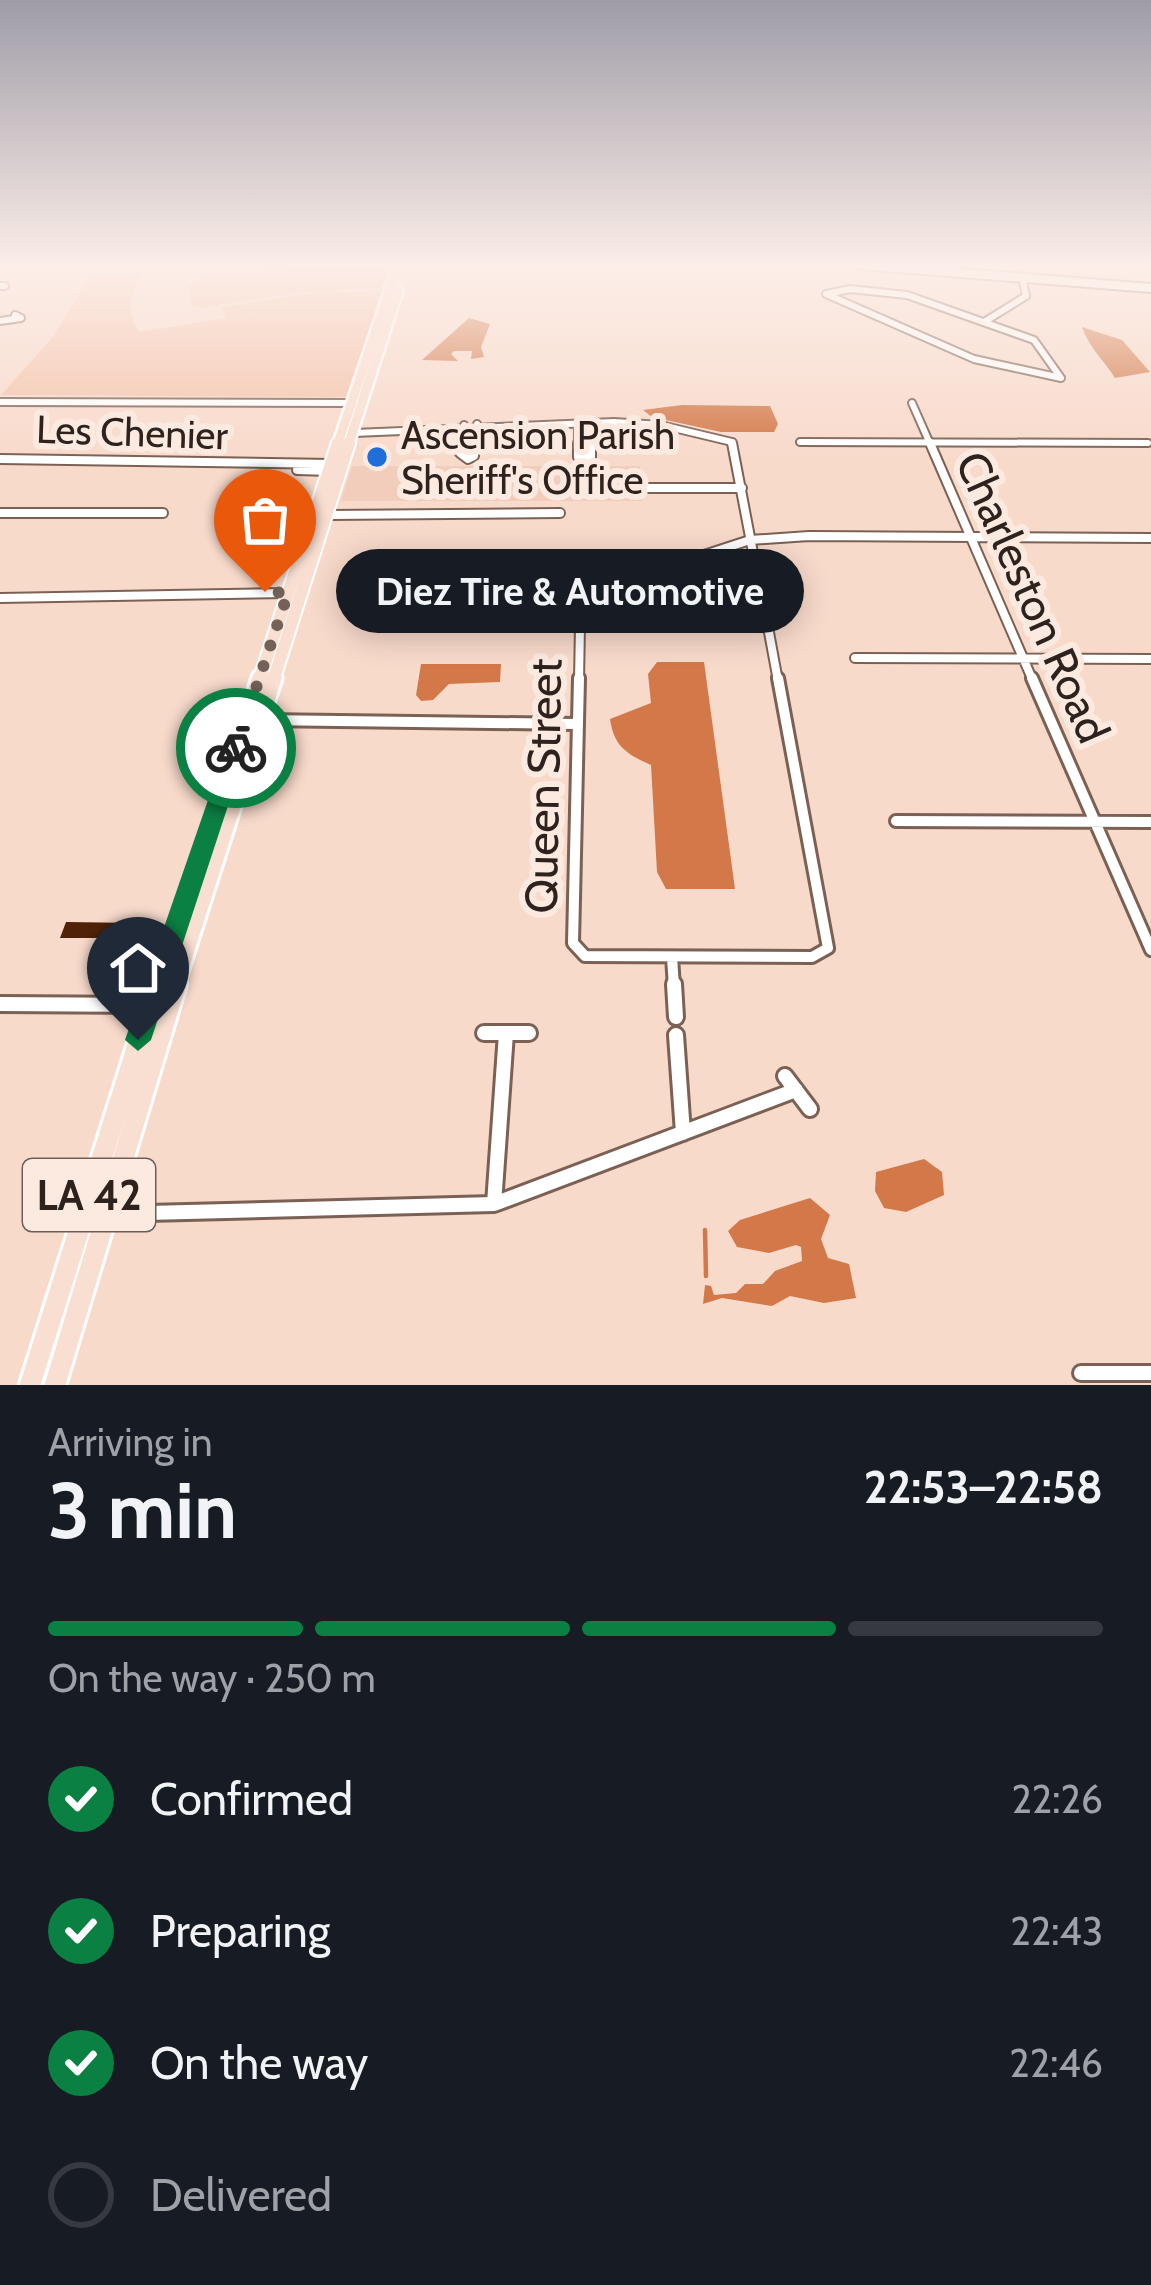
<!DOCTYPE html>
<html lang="en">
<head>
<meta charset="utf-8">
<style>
	:root { --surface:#171b24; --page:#242831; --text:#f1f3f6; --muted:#9ea1a6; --line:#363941; --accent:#0b8043 }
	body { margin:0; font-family:Cabin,sans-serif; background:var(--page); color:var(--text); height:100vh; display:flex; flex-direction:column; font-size:45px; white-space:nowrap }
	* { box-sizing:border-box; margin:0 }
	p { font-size:39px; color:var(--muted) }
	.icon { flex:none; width:66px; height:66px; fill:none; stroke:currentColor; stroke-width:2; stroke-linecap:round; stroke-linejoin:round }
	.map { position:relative; height:1385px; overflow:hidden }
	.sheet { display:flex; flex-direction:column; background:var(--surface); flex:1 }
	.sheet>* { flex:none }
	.pin { position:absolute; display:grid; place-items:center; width:102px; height:102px; color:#fff; margin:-123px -51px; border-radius:50% 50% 50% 0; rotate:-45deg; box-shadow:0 0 12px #0007 }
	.pin .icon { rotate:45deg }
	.courier { position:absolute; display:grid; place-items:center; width:120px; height:120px; margin:-60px; border:9px solid #0b8043; border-radius:50%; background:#fff; color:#222; box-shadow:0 3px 15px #0007 }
	.bubble { position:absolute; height:84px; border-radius:42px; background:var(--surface); box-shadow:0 6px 30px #0003; font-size:39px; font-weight:700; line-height:84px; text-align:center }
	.overview em { font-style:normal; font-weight:700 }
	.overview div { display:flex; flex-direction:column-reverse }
	.overview { display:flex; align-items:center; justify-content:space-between; height:204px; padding:0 48px }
	h1 { font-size:78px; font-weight:700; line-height:90px }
	.bar { display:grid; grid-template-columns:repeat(4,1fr); gap:18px 12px; align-content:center; height:144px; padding:0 48px }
	.bar i { height:15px; border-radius:9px; background:var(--line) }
	.bar .on { background:var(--accent) }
	.bar p { grid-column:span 4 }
	ol { padding:0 48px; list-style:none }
	li { display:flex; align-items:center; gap:36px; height:132px }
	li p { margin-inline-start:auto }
	li .icon { padding:12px; border-radius:50%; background:var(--accent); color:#fff; stroke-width:4 }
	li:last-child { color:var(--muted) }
	li i { width:66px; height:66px; border:6px solid var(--line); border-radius:50% }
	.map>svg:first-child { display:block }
</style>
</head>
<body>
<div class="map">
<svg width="1151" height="1385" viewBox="0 0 1151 1385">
	<rect width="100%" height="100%" fill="#f8dacb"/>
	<path fill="#f2cdbb" d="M352 466H640L642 501H341Z"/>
	<path fill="#f4c3aa" d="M291 265H392L381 288 301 292 201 308 190 305 189 287 203 273 289 270Z
		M141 275C130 297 125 310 139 332L226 318 222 307 312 293 384 291 348 397 1 395 53 337 90 276Z"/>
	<path fill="#d37949" d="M469 318 490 324 481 347 484 357 471 359 472 351H454L451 354 458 361 422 360Z
		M1082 327 1122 340 1150 372 1115 378C1104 360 1089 348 1082 327Z
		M682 405 770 406 778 424 774 432H721L652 417 643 410Z
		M657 662H704L735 889H666L657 872 651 765C627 754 614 747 610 719L651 703 648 674Z
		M421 664H501L500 682 449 684 433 700 421 701 416 695Z
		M924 1159 942 1172 944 1195 906 1212 884 1208 875 1191 876 1172Z
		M810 1198 830 1215 821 1239 828 1258 849 1264 856 1298 824 1303 790 1296 772 1306 722 1298 703 1304 705 1285 711 1286 714 1295 736 1293 745 1284H763L775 1271 802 1261 801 1247 796 1245 769 1253 737 1247 728 1231 740 1220Z"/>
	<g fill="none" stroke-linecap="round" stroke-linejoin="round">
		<path stroke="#d37949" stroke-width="4.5" d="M705 1230 706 1276"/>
	</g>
	<path fill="#502308" d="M66 922 139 923 133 938H60Z"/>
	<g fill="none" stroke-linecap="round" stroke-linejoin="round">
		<g stroke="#7b6154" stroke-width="10">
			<path id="street-far3" d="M0 286H5
				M850 289 907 295 1034 340 1061 378 974 359 826 294Z
				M0 321 21 318 15 315
				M984 322 1026 296 1022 276
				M0 402 351 403
				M912 403 931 446
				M578 424V446
				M591 424V446
				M354 433 614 422 661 425 732 442 733 446
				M800 442 1148 443
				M461 446 464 425
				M475 446 477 424"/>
		</g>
		<g stroke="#7b6154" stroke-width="12">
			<path id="street-far2" d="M461 443 460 453 468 459 474 456 475 443
				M578 443V457L591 458V443
				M732 443 759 584
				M930 443 1033 681
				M0 459 331 464
				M297 470 329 471
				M645 488H742
				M0 513H163
				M328 515 560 513
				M588 581 589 555H704L750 540 809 536 1151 538
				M746 584H772
				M761 589 778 681
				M0 598 288 593
				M855 658 1151 659
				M579 681 580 625 594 620H766"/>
		</g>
		<g stroke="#7b6154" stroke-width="16">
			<path id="street-far1" d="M579 678 573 943 585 956 812 957 828 948 778 678
				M1032 678 1151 950
				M262 720 577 724
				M896 821 1151 822
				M672 957 674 987"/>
		</g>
		<g stroke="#7b6154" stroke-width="20">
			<path id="street" d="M674 984 676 1017
				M0 1004 150 1005
				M484 1033H529
				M676 1035 683 1133
				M785 1076 810 1109
				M494 1204 506 1033
				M108 1214 494 1204 796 1090
				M1081 1373H1151"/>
		</g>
		<g stroke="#7b6154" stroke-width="12">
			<path id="secondary" d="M861 265 1151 288"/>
		</g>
		<g stroke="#fff" stroke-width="14">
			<path id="primary-far3" d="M337 446 398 265
				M348 446 398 291"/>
		</g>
		<g stroke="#fff" stroke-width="16">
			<path id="primary-far2" d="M259 681 338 443
				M273 681 349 443"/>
		</g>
		<g stroke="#fff" stroke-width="21">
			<path id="primary-far1" d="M156 987 260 678
				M175 987 274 678"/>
		</g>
		<g stroke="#fff" stroke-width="26">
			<path id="primary" d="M148 1047 159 1009 150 1005
				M30 1385 157 984
				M55 1385 176 984"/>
		</g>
		<use href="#street-far3" stroke="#fff" stroke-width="6"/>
		<use href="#street-far2" stroke="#fff" stroke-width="8"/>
		<use href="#street-far1" stroke="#fff" stroke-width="10"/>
		<use href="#street" stroke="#fff" stroke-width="14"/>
		<use href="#secondary" stroke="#fff" stroke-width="8"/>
		<use href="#primary-far3" stroke="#f9dfd1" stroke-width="9"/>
		<use href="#primary-far2" stroke="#f9dfd1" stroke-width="12"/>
		<use href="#primary-far1" stroke="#f9dfd1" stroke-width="15"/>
		<use href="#primary" stroke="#f9dfd1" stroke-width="20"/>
	</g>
	<linearGradient id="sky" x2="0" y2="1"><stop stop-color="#9f9ca8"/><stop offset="0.58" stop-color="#fceee8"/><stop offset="1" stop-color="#fceee8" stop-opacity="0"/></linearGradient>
	<rect width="1151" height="458" fill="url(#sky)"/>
	<path fill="#0b8043" d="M236 742 247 748 151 1040 138 1051 125 1040 226 748Z"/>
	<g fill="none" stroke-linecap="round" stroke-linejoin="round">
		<path stroke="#74625a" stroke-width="12" stroke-dasharray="0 21.6" d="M236 748 288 593 265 592"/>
	</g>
	<circle fill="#1f6ed9" stroke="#fceae1" stroke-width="4.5" cx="377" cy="457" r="12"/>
	<g text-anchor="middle" stroke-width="12" stroke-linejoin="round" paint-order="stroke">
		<g font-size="39" fill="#2d221d" stroke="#fceae1">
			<text transform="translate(132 432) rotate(2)" y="14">Les Chenier</text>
		</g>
		<g font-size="39" fill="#2d221d" stroke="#fceae1" text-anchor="start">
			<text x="401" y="449">Ascension Parish<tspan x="401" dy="45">Sheriff's Office</tspan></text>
		</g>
		<rect fill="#fceae1" stroke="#6b5e58" stroke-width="3" x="23" y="1159" width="132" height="72" rx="9"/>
		<g font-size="42" font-weight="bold" fill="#2d221d">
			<text x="89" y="1210">LA 42</text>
		</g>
		<g font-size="45" fill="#2d221d" stroke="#fceae1">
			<text transform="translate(1033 597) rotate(66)" y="16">Charleston Road</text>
			<text transform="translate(543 786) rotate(-89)" y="16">Queen Street</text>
		</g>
	</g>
</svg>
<div class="pin" style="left:265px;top:592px;background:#ea580c"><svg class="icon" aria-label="bag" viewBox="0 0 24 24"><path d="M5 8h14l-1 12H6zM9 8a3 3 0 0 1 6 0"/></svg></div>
<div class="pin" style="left:138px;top:1040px;background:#1f2937"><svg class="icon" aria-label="home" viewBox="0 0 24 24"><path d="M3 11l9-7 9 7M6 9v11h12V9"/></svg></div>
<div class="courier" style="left:236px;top:748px"><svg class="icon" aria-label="bike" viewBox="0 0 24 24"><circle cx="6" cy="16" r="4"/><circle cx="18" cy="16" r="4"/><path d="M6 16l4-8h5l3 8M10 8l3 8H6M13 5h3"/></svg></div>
<div class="bubble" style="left:336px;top:549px;width:468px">Diez Tire &amp; Automotive</div>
</div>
<section class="sheet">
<div class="overview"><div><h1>3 min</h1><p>Arriving in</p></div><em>22:53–22:58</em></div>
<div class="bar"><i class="on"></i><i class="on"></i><i class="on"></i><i></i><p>On the way · 250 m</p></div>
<ol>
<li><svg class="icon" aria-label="check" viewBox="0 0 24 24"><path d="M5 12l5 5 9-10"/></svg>Confirmed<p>22:26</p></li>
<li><svg class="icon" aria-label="check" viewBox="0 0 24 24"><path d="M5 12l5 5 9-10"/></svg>Preparing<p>22:43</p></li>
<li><svg class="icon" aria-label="check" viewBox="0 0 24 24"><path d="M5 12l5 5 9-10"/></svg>On the way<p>22:46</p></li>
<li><i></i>Delivered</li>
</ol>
</section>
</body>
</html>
